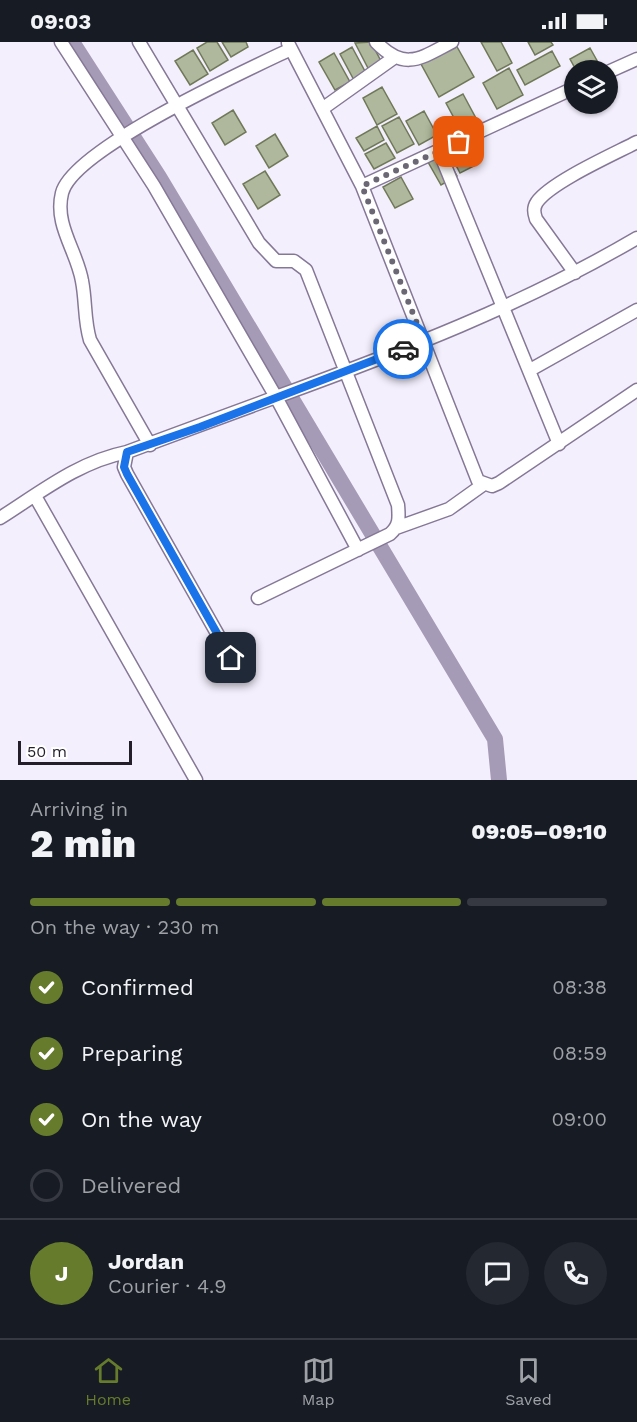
<!DOCTYPE html>
<html lang="en">
<head>
<meta charset="utf-8">
<style>
	:root { --surface:#171b24; --page:#242831; --text:#f1f3f6; --muted:#9ea1a6; --line:#363941; --accent:#667b2b }
	body { margin:0; font-family:"Work Sans",sans-serif; background:var(--page); color:var(--text); height:100vh; display:flex; flex-direction:column; font-size:22px; white-space:nowrap }
	* { box-sizing:border-box; margin:0 }
	p { font-size:20px; color:var(--muted) }
	.icon { flex:none; width:33px; height:33px; fill:none; stroke:currentColor; stroke-width:2; stroke-linecap:round; stroke-linejoin:round }
	.map { position:relative; height:738px; overflow:hidden }
	.drawer { display:flex; flex-direction:column; background:var(--surface); flex:1 }
	.drawer>* { flex:none }
	.controls { position:absolute; left:564px; top:18px; display:grid; gap:12px }
	.controls a { display:grid; place-items:center; width:54px; height:54px; border-radius:50%; background:var(--surface); box-shadow:0 2px 4px #0004; font-size:30px }
	.scale { position:absolute; left:18px; bottom:15px; width:114px; box-sizing:border-box; padding-left:6px; border:3px solid #231e2a; border-top:0; font-size:16px; line-height:21px; white-space:nowrap; color:#231e2a; -webkit-text-stroke:4px #fff; paint-order:stroke }
	.pin { position:absolute; display:grid; place-items:center; width:51px; height:51px; color:#fff; margin:-26px; border-radius:12px; box-shadow:0 3px 9px #0006 }
	.courier { position:absolute; display:grid; place-items:center; width:60px; height:60px; margin:-30px; border:4px solid #1a73e8; border-radius:50%; background:#fff; color:#222; box-shadow:0 2px 8px #0007 }
	.overview em { font-style:normal; font-weight:800 }
	.overview div { display:flex; flex-direction:column-reverse }
	.overview { display:flex; align-items:center; justify-content:space-between; height:102px; padding:0 30px }
	h1 { font-size:39px; font-weight:800; line-height:45px }
	.bar { display:grid; grid-template-columns:repeat(4,1fr); gap:9px 6px; align-content:center; height:72px; padding:0 30px }
	.bar i { height:8px; border-radius:4px; background:var(--line) }
	.bar .current { background:var(--accent) }
	.bar p { grid-column:span 4 }
	.line { display:flex; align-items:center; gap:15px; padding:0 30px; border-top:2px solid var(--line) }
	.line div { flex:1 }
	.round { display:grid; place-items:center; flex:none; width:63px; height:63px; border-radius:32px; background:var(--page) }
	ol { padding:0 30px; list-style:none }
	li { display:flex; align-items:center; gap:18px; height:66px }
	li p { margin-inline-start:auto }
	li .icon { padding:6px; border-radius:50%; background:var(--accent); color:#fff; stroke-width:4 }
	li:last-child { color:var(--muted) }
	li i { width:33px; height:33px; border:3px solid var(--line); border-radius:50% }
	.status { display:flex; justify-content:space-between; align-items:center; height:42px; padding:0 30px; background:var(--surface); direction:ltr }
	.status svg { height:16px; fill:currentColor }
	.menu { display:flex; justify-content:space-around; align-items:center; height:84px; border-top:2px solid var(--line); background:var(--surface); font-size:16px; color:var(--muted) }
	.menu a { display:grid; justify-items:center; gap:3px }
	.menu .current { color:var(--accent) }
	.map>svg:first-child { display:block }
</style>
</head>
<body>
<div class="status"><b>09:03</b><svg viewBox="0 0 49 12"><path d="M0 12V9h3v3zM5 12V6h3v6zM10 12V3h3v9zM15 12V0h3v12zM26 1h20v11H26zM47 4h2v5h-2z"/></svg></div>
<div class="map">
<svg width="637" height="738" viewBox="0 0 637 738">
	<rect width="100%" height="100%" fill="#f4effd"/>
	<g fill="none" stroke-linecap="round" stroke-linejoin="round">
		<path stroke="#a69bb6" stroke-width="16" d="M72 0 159 135 495 697 499 738"/>
	</g>
	<path fill="#afb89c" stroke="#6f7959" stroke-width="1.5" d="M207 0H217L228 18 210 29 197 6Z
		M222 0H246L248 5 231 15Z
		M371 0 383 23 370 30 355 1Z
		M481 0H501L512 21 497 29Z
		M528 0H551L553 3 535 13Z
		M456 3 474 35 439 55 421 22Z
		M352 5 367 33 355 40 340 12Z
		M590 6 600 24 592 28H576L570 17Z
		M193 8 208 32 190 43 175 19Z
		M552 9 560 24 525 43 517 28Z
		M334 11 350 40 335 48 319 20Z
		M509 26 523 53 497 67 483 41Z
		M382 45 397 72 377 83 363 56Z
		M463 52 478 80 461 89 446 61Z
		M233 68 246 90 225 103 212 81Z
		M424 69 437 93 419 103 406 79Z
		M399 75 414 102 397 111 382 84Z
		M377 84 384 98 364 109 356 96Z
		M275 92 288 114 269 126 256 104Z
		M386 101 395 116 374 127 365 112Z
		M464 102 476 123 460 131 449 110Z
		M444 111 457 134 441 143 428 120Z
		M265 129 280 153 258 167 243 142Z
		M401 135 413 157 395 166 383 145Z"/>
	<g fill="none" stroke-linecap="round" stroke-linejoin="round">
		<g stroke="#857897" stroke-width="15">
			<path id="street" d="M61 0 154 144 276 355C400 310 523 263 637 196
				M139 0 259 201 276 219H294L306 228 398 463C399 476 400 483 390 492L258 556
				M376 0C405 30 421 16 452 0
				M288 1 362 144
				M608 30 637 17
				M574 46 362 144 478 439 492 444 499 441 637 348
				M322 67 395 15
				M439 109 559 402
				M575 231 536 177C534 171 533 166 537 160 551 140 614 112 637 100
				M530 328 637 268
				M150 403 90 298C84 278 86 259 82 239 77 209 54 183 62 151 73 107 247 28 291 7
				M35 454 196 738
				M0 476C41 450 78 420 127 410
				M396 486 449 467 484 442
				M231 616 127 432 124 425 127 410 276 355 358 508"/>
		</g>
		<use href="#street" stroke="#fff" stroke-width="12"/>
	</g>
	<g fill="none" stroke-linecap="round" stroke-linejoin="round">
		<path stroke="#6c6774" stroke-width="6" stroke-dasharray="0 10.8" d="M403 307 424 299 362 144 459 100"/>
		<path stroke="#1a73e8" stroke-width="8" d="M231 616 127 432 124 425 127 410 200 385 403 307"/>
	</g>
</svg>
<div class="controls">
<a><svg class="icon" aria-label="layers" viewBox="0 0 24 24"><path d="M12 4l9 5-9 5-9-5zM3 14l9 5 9-5"/></svg></a>
</div>
<div class="scale">50 m</div>
<div class="pin" style="left:459px;top:100px;background:#ea580c"><svg class="icon" aria-label="bag" viewBox="0 0 24 24"><path d="M5 8h14l-1 12H6zM9 8a3 3 0 0 1 6 0"/></svg></div>
<div class="pin" style="left:231px;top:616px;background:#1f2937"><svg class="icon" aria-label="home" viewBox="0 0 24 24"><path d="M3 11l9-7 9 7M6 9v11h12V9"/></svg></div>
<div class="courier" style="left:403px;top:307px"><svg class="icon" aria-label="car" viewBox="0 0 24 24"><path d="M5 17H2v-5l4-1 3-4h7l3 4 3 1v5h-3M9 17h6M6 11h13"/><circle cx="7" cy="17" r="2"/><circle cx="17" cy="17" r="2"/></svg></div>
</div>
<section class="drawer">
<div class="overview"><div><h1>2 min</h1><p>Arriving in</p></div><em>09:05–09:10</em></div>
<div class="bar"><i class="current"></i><i class="current"></i><i class="current"></i><i></i><p>On the way · 230 m</p></div>
<ol>
<li><svg class="icon" aria-label="check" viewBox="0 0 24 24"><path d="M5 12l5 5 9-10"/></svg>Confirmed<p>08:38</p></li>
<li><svg class="icon" aria-label="check" viewBox="0 0 24 24"><path d="M5 12l5 5 9-10"/></svg>Preparing<p>08:59</p></li>
<li><svg class="icon" aria-label="check" viewBox="0 0 24 24"><path d="M5 12l5 5 9-10"/></svg>On the way<p>09:00</p></li>
<li><i></i>Delivered</li>
</ol>
<div class="line" style="height:108px"><b class="round" style="background:var(--accent);color:#fff">J</b><div><b>Jordan</b><p>Courier · 4.9</p></div><a class="round"><svg class="icon" aria-label="chat" viewBox="0 0 24 24"><path d="M4 5h16v11H9l-5 4z"/></svg></a><a class="round"><svg class="icon" aria-label="phone" viewBox="0 0 24 24"><path d="M5 4h4l2 5-3 2q2 4 5 5l2-3 5 2v4C11 20 4 13 5 4z"/></svg></a></div>
</section>
<nav class="menu">
<a class="current"><svg class="icon" aria-label="home" viewBox="0 0 24 24"><path d="M3 11l9-7 9 7M6 9v11h12V9"/></svg>Home</a>
<a><svg class="icon" aria-label="map" viewBox="0 0 24 24"><path d="M3 6l6-2 6 2 6-2v14l-6 2-6-2-6 2zM9 4v14M15 6v14"/></svg>Map</a>
<a><svg class="icon" aria-label="saved" viewBox="0 0 24 24"><path d="M7 4h10v16l-5-4-5 4z"/></svg>Saved</a>
</nav>
</body>
</html>
